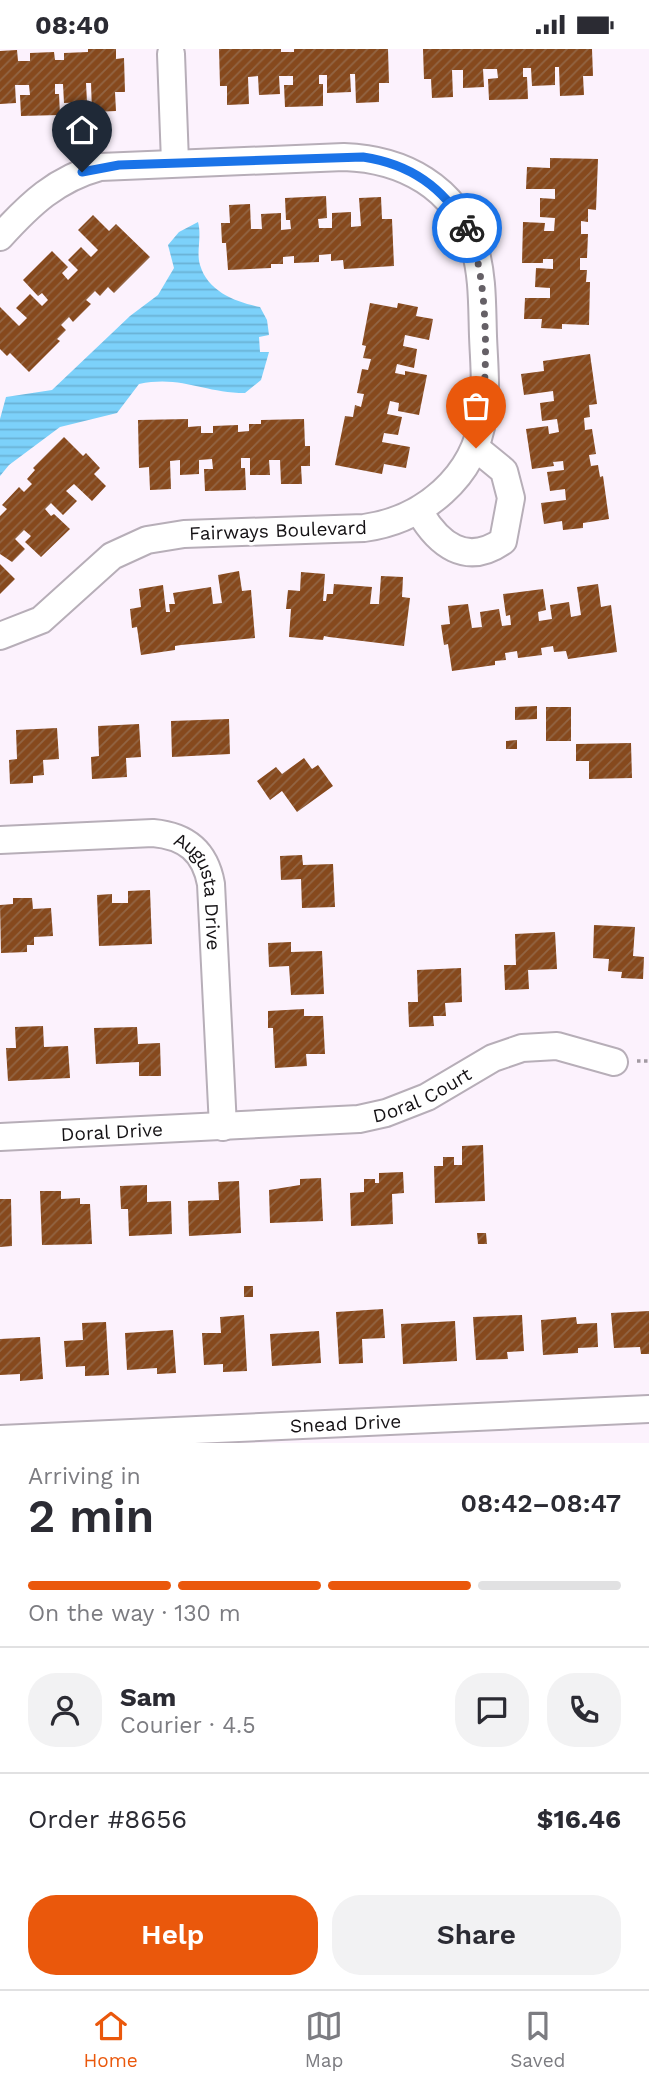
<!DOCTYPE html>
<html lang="en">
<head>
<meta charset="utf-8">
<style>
	:root { --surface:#fff; --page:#f2f2f3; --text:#2b2b33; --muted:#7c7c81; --line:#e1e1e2; --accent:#ea580c }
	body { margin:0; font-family:"Work Sans",sans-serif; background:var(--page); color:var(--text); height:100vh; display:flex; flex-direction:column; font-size:26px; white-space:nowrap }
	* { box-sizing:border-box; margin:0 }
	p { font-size:23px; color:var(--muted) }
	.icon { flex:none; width:38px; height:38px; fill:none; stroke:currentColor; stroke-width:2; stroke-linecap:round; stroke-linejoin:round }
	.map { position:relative; height:1394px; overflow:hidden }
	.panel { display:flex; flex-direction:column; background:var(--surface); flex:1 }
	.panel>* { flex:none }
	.pin { position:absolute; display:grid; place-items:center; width:60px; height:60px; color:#fff; margin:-72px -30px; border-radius:50% 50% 50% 0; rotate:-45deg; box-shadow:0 0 7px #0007 }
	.pin .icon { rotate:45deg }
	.courier { position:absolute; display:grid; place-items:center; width:70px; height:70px; margin:-35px; border:5px solid #1a73e8; border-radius:50%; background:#fff; color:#222; box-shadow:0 2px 9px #0007 }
	.summary em { font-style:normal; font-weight:600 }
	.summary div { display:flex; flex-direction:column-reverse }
	.summary { display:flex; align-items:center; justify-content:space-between; height:119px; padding:0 28px }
	h1 { font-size:46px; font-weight:600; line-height:52px }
	.bar { display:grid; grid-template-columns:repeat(4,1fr); gap:10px 7px; align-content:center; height:84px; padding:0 28px }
	.bar i { height:9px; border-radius:5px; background:var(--line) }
	.bar .active { background:var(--accent) }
	.bar p { grid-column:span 4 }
	.line { display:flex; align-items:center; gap:18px; padding:0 28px; border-top:2px solid var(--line) }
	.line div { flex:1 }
	.round { display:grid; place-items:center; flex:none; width:74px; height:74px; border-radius:28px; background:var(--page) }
	.primary-button { display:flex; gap:14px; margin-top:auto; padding:14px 28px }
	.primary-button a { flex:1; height:80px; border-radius:28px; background:var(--accent); color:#fff; font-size:28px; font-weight:600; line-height:80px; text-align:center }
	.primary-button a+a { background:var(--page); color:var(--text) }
	.status { display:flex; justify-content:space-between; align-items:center; height:49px; padding:0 35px; background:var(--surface); direction:ltr }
	.status svg { height:19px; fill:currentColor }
	.tabs { display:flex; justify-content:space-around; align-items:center; height:98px; border-top:2px solid var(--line); background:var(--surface); font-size:19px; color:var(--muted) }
	.tabs a { display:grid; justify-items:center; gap:4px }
	.tabs .active { color:var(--accent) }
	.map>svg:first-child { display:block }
</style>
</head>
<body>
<div class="status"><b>08:40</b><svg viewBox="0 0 49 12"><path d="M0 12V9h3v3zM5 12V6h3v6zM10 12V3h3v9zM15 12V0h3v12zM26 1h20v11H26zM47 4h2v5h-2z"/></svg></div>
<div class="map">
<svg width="649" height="1394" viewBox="0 0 649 1394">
	<defs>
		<pattern id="water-rules" width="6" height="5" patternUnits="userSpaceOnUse" patternTransform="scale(1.75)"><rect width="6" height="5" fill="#7cd1fa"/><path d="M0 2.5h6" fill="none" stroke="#6ab2d5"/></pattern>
		<pattern id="building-hatch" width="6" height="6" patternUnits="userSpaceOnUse" patternTransform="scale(1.75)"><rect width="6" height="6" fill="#86491d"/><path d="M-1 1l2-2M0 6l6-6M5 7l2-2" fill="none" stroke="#926544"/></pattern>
	</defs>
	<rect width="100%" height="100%" fill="#fcf2fd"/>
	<path fill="url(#water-rules)" d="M198 173C202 187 196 203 200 216 208 243 236 253 260 258L267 271 269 286 259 288 260 303H269L261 331 245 344C204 344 181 326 139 335L117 364 60 378 9 416 0 427V370L6 348 52 341 130 267 158 246 174 219 168 196 179 183Z"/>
	<path fill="url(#building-hatch)" d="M88 0H116V10L124 9 125 43H115L116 62 92 63 91 34H86L87 53 64 54 63 35H55V45H59L60 66 21 67 20 46H30L29 36H15L16 54 0 55V2L17 1 18 12H30V4L54 3 55 11H64V4L88 3Z
		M219 0H281V3H294V0H388L389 34H379V53L356 54 355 25H350L351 43 327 44V26H319V35H323V57L285 58 284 36H293V27H279L280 45 259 46 258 27 248 28 249 55 227 56V37H220Z
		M423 0H592L593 27H583L584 46 560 47 559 18H555V36L532 37 531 19H523V28H527L528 50 489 51 488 30 498 29 497 20H483L484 38 463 39V21H452L453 48 432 49 431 30H424Z
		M550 109 598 110 596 161 588 160V173L581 172V185H588L587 209H580V221H587L586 233H590L589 276 562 275V280L541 279 542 270H524L525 249H550V239L535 238 536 219 553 220V210H543V214H522L523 173 545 174 544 182H554L555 169 540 168V149L555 150V140H526L527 118 550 119Z
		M326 147 327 169 318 170 319 179H332V164L351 163V178L361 177 359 149 381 148 382 170H392L394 217 344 220 343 211 331 212V205L319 206V213L294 214V207L283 208V215H271V219L228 221 226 194H222L221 174H230L229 156 250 155 251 180H262L261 165 281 164V181L291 180 290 171H286L285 149Z
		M93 166 109 182 116 175 150 208 114 244 108 238 100 247 95 242 86 251 91 255 73 273 69 268 61 276 66 281 57 290 60 292 29 323 10 304 7 307 0 300V258L19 277 27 269 16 259 30 245 42 257 48 251 42 244 38 247 23 231 52 202 68 218 62 224 68 231 78 221 68 211 81 198 91 208 98 201 78 181Z
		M370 254 397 259 398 254 418 258 416 267 433 270 429 291 405 286 403 297 417 300 414 319 397 315 395 324 405 326V322L427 326 419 366 398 362 399 354 390 352 387 365 402 368 398 386 384 384 382 393 410 398 406 419 384 415 382 425 335 416 345 367 353 368 355 356 361 358 364 345 357 344 362 320 368 321 371 310 363 309 366 297 362 296Z
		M590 305 597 355 589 356 590 368 584 369 585 381 592 380 596 405 589 406 591 417 598 416 600 428 603 427 609 470 583 474V479L563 481 562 472 544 475 541 454 566 451 565 440 550 442 547 423 564 421 563 412 553 413 554 417 532 420 526 380 548 377 549 385 559 383 557 370 542 372 540 354 554 352 553 342 524 346 521 325 544 322 543 312Z
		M188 370V378L201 377V384H213V377L238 376V383L249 382V375H261V371L304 370 305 397H310V417H301L302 435H281L280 411H269L270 426H250V409H241V419H245L246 441 205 442 204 420H213L212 410 199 411V425L180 426V411L170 412 171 440 150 441 149 418 139 419 138 371Z
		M64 388 83 407 86 404 100 419 94 425 106 437 92 452 74 435 66 442 77 452 63 466 51 454 45 460 51 467 54 465 70 480 41 508 25 493 31 487 24 481 15 490 25 500 12 513 0 505V467L7 460 2 456 19 438 24 443 32 435 27 430 35 421 33 419Z
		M0 515 15 530 0 545Z
		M239 522 242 542 251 541 255 589 181 596 175 597V601L141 606 137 578 132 579 130 560 141 558 139 540 163 536 166 563H170L169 555H175L173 544 211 538 213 555 222 554 218 526Z
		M301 523 325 525 323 552H326L327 545H333L334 535 372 538 370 555H379L381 527 403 528 402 548 410 549 404 597 329 588 324 587 323 591 289 588 291 560H286L288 541 300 542Z
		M598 535 601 558 611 556 617 603 568 610 566 602 554 603 553 597 541 599 542 606 518 609 517 602 505 604 506 611 495 612V616L452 622 448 595 444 596 441 576 450 575 448 557 468 555 472 579 482 578 480 563 499 560 502 577 511 576 510 566 506 567 503 545 543 540 546 561 538 563 539 572 552 570 550 556 569 553 571 568 581 566 577 538Z
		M537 657V670L515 671V658Z
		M546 658H571V692H546Z
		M229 670 230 705 172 708 171 672Z
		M139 675 141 708 126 709 127 728 92 730 91 708 99 707 98 677Z
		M57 679 59 710 43 711 44 726 33 727V734L10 735 9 711 17 710 16 681Z
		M517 691V700H506V692Z
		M631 694 632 729 589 730V712H576V695Z
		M304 709 312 720 318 716 333 737 297 763 282 742 270 751 257 732 276 718 282 725Z
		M302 806 303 816 333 815 335 858 302 859 301 830 281 831 280 807Z
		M150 841 152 895 99 897 97 846 112 845V854H128V842Z
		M13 849H32L33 860 51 859 53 887 34 888V896H27V903L1 904 0 856 13 855Z
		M594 876 635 878 633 907 644 908 643 930 621 929 622 923 608 922 609 910 593 909Z
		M555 883 557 920 528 921 529 940 505 941 504 916H516L515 885Z
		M291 893V903L322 902 324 945 291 946 289 917 269 918 268 894Z
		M461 919 462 953 445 954 446 967H433L434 977 409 978 408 953H418L417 921Z
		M304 960V967H323L325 1005H306L307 1017 275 1019 273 979H268V962Z
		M43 977 44 998 68 997 70 1029 8 1032 6 999H16L15 978Z
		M137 978 138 995 160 994 161 1027H139V1013L96 1015 94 979Z
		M483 1096 485 1152 435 1154 434 1117H443V1108H454V1116H462V1097Z
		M403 1123 404 1144 392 1145 393 1175 351 1177 350 1144 364 1143V1130H375V1134H379V1124Z
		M321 1129 323 1172 270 1174 269 1141 300 1136V1130Z
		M239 1132 241 1184 189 1187 188 1152 219 1151 218 1133Z
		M147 1136V1153L171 1152 172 1185 129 1187 128 1160H121L120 1137Z
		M40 1142H61V1150L80 1149V1155H90L92 1195 42 1196Z
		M0 1150H11L12 1197 0 1198Z
		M477 1184H486L487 1195H478Z
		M244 1237H253V1248H244Z
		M383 1260 385 1289 362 1290 363 1314 339 1315 336 1263Z
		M649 1262V1305H641L640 1298 614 1299 611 1264Z
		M244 1266 247 1322 223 1323V1315L204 1316 202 1284H221L220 1268Z
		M522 1266 524 1302 507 1303 508 1310 476 1311 473 1268Z
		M576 1268 577 1275 597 1274 598 1298 578 1299V1304L543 1306 541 1271Z
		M455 1272 457 1312 403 1315 401 1275Z
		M106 1273 109 1326 85 1327V1317L66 1318 64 1292 83 1291 82 1274Z
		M173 1281 176 1324 157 1325V1319L127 1321 125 1284Z
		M319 1282 321 1314 272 1317 270 1285Z
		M40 1288 43 1330 20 1332V1325L0 1326V1290Z"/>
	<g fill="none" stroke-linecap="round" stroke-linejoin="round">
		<g stroke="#b7aeb8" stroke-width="30">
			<g id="minor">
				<path d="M171 5 175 113"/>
				<path d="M0 188C30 155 56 130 100 118L344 108C403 110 456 138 474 197 483 226 482 258 483 287 484 314 487 341 483 367 475 428 423 471 364 479L184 485 147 491 112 507 41 571 0 587"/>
				<path d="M419 462C438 495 466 518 503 492L511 449 504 422 476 399"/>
				<path id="s1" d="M0 791 153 784C186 787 205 802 211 835L223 1078"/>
				<path id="s2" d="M0 1088 359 1070 386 1064 427 1048 493 1009 522 999 557 997 614 1013"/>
				<path id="s3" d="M0 1390 649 1360"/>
			</g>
		</g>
		<path stroke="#a29aa2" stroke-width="3.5" stroke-dasharray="3.5 3.5" stroke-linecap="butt" d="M637 1012H649"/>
		<use href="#minor" stroke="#fff" stroke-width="26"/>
	</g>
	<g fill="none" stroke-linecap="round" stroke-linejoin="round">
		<path stroke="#656066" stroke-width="7" stroke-dasharray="0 12.6" d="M467 179C491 229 489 345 476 399"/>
		<path stroke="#1a73e8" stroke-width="9" d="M82 123 119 116 363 108C410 115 443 138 467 179"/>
	</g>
	<g text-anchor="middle" stroke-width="7" stroke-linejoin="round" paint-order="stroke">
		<g font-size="19" fill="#141114" stroke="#fff">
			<text transform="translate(278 481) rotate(-2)" y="7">Fairways Boulevard</text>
			<text dy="7" stroke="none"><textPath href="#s1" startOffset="240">Augusta Drive</textPath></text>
			<text dy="7" stroke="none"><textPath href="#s2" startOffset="427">Doral Court</textPath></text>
			<text dy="7" stroke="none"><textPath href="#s2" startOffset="112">Doral Drive</textPath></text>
			<text dy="7" stroke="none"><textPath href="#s3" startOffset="346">Snead Drive</textPath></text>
		</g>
	</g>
</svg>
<div class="pin" style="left:476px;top:399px;background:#ea580c"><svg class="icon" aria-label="bag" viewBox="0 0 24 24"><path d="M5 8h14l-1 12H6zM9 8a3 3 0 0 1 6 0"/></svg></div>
<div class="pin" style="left:82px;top:123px;background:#1f2937"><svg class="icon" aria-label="home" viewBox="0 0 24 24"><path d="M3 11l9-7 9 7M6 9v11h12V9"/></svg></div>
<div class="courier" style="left:467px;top:179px"><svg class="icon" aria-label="bike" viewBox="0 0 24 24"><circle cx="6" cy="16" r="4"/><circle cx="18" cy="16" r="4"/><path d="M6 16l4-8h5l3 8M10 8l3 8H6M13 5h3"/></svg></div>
</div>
<section class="panel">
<div class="summary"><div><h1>2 min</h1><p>Arriving in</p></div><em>08:42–08:47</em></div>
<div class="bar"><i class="active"></i><i class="active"></i><i class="active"></i><i></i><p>On the way · 130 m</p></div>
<div class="line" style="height:126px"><a class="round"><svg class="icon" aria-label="person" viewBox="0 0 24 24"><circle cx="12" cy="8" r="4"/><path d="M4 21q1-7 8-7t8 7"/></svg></a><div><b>Sam</b><p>Courier · 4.5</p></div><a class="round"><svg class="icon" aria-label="chat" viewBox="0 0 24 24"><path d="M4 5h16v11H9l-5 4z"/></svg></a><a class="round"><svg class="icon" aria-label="phone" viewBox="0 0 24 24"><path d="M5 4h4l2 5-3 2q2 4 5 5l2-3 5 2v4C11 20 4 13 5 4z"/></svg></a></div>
<div class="line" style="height:91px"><div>Order #8656</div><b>$16.46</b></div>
<div class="primary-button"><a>Help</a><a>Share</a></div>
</section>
<nav class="tabs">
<a class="active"><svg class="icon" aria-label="home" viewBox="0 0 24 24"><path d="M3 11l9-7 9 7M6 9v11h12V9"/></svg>Home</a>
<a><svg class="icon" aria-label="map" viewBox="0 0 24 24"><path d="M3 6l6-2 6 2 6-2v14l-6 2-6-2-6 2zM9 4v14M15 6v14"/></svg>Map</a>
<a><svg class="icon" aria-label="saved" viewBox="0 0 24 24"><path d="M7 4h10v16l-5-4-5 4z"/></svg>Saved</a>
</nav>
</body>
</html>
